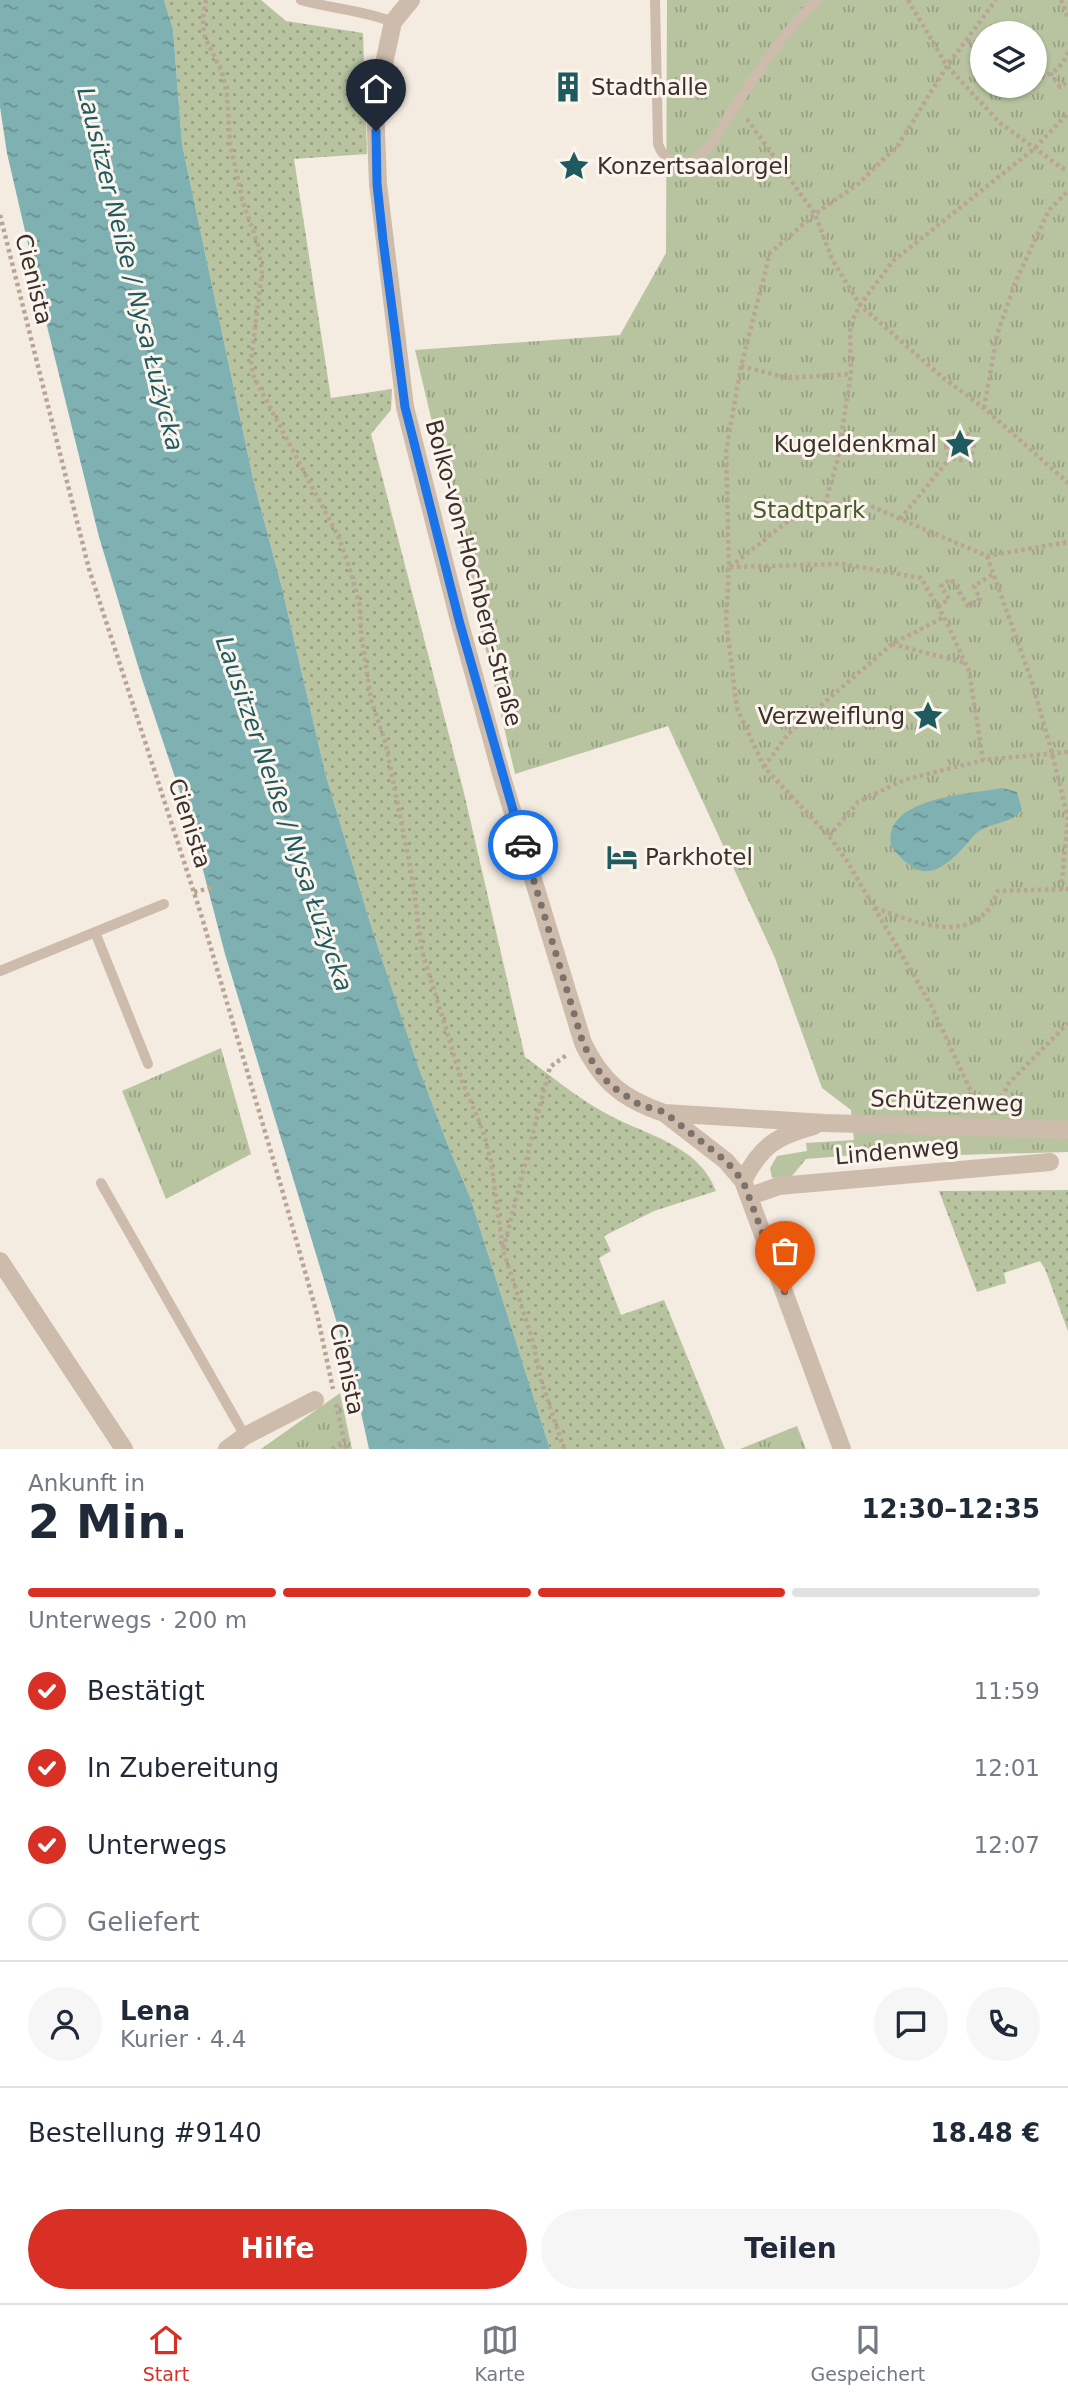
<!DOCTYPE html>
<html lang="de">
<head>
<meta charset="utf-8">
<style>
	:root { --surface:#fff; --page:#f6f6f7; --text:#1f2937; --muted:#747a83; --line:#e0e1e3; --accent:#d93025 }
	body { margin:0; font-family:"DejaVu Sans",sans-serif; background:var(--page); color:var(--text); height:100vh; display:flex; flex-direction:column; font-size:26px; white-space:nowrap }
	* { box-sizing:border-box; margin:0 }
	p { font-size:23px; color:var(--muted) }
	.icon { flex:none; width:38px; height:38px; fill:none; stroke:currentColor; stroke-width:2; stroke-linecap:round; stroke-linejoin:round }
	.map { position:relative; height:1449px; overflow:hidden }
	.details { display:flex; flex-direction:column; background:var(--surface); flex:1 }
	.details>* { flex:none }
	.buttons { position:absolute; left:970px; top:21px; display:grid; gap:14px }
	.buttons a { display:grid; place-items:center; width:77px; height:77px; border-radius:50%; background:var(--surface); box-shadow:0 2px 5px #0004; font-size:35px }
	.pin { position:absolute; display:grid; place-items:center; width:60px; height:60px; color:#fff; margin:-72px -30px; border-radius:50% 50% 50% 0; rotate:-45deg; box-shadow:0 0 7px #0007 }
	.pin .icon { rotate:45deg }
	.courier { position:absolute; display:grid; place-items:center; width:70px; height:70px; margin:-35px; border:5px solid #1a73e8; border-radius:50%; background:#fff; color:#222; box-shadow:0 2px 9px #0007 }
	.headline em { font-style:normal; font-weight:700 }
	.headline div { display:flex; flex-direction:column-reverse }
	.headline { display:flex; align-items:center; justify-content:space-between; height:119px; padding:0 28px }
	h1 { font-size:46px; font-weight:700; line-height:52px }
	.bar { display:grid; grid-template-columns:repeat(4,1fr); gap:10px 7px; align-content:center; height:84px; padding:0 28px }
	.bar i { height:9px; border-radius:5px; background:var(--line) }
	.bar .on { background:var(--accent) }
	.bar p { grid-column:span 4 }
	.line { display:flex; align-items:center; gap:18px; padding:0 28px; border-top:2px solid var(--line) }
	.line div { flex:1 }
	.round { display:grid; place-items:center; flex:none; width:74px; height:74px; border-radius:37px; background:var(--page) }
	ol { padding:0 28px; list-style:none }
	li { display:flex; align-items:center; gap:21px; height:77px }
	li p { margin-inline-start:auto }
	li .icon { padding:7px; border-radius:50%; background:var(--accent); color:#fff; stroke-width:4 }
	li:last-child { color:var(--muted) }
	li i { width:38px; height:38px; border:4px solid var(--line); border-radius:50% }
	.cta { display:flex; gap:14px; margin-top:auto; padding:14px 28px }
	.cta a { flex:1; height:80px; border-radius:42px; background:var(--accent); color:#fff; font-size:28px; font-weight:700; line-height:80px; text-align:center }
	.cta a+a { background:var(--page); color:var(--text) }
	.tab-bar { display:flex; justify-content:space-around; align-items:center; height:98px; border-top:2px solid var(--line); background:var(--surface); font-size:19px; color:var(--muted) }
	.tab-bar a { display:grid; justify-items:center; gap:4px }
	.tab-bar .on { color:var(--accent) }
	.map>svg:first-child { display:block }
</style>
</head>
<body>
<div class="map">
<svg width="1068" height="1449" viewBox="0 0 1068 1449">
	<defs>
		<pattern id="grass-dots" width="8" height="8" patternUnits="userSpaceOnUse" patternTransform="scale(1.75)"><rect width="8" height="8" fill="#b8c4a0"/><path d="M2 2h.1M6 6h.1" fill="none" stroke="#97a083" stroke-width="1.8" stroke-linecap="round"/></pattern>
		<pattern id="park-tufts" width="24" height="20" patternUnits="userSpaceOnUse" patternTransform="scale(1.75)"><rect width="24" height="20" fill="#b8c4a0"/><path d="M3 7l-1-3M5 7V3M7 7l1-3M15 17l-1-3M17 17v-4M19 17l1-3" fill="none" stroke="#97a083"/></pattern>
		<pattern id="water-ripples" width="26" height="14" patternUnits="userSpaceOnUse" patternTransform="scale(1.75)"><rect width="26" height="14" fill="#7fb0b2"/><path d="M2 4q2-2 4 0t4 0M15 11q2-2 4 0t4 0" fill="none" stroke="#699091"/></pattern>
	</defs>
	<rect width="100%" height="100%" fill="#f4ebe1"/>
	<path fill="url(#grass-dots)" d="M164 0H261L286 21 363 33 367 154 294 159 331 398 392 389 391 410 371 434 464 793 525 1057C550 1075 574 1095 600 1110 639 1134 698 1142 716 1191L654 1211 604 1236 611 1251 599 1258 621 1315 664 1300 725 1449H550L470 1197 449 1148 418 1066 372 929 326 776 281 584 254 483 182 144 173 29Z
		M1068 1190V1331L1045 1269 1040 1261 1004 1273 1006 1283 977 1292 939 1191Z"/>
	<path fill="url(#park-tufts)" fill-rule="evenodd" d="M667 0H1068V1152L957 1155 952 1158 932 1149 806 1159 792 1176 772 1178 770 1168 777 1156 807 1151 806 1143 854 1140 851 1110 822 1088 775 958 668 726 515 774 415 350 620 335 666 253ZM982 33H1034V86H982Z
		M221 1048 251 1154 166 1199 122 1091Z
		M340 1393 352 1449H261Z
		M797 1426 806 1449H740Z"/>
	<path fill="url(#water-ripples)" d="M0 0H164L173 29 182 144 254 483 281 584 326 776 372 929 418 1066 449 1148 470 1197 550 1449H369L353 1376 225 954 192 828 142 679 99 537 46 322 7 153 0 107Z
		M1003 788 1017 792 1022 810C1010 824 993 822 979 831 973 835 969 842 964 847 935 878 918 881 891 846 882 797 971 794 1003 788Z"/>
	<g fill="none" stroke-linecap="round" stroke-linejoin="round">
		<path stroke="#b9a596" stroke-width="4.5" stroke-dasharray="3.5 3.5" stroke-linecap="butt" d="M206 0 203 17 204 35 222 72 227 94 230 144 243 202 258 245 262 271 251 361 253 375 339 538 350 570 360 606 361 632 371 700 385 741 412 876 422 951 462 1081 483 1131 491 1161 503 1250
			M908 0 947 66 1000 123 1062 168 1068 170
			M1061 0 1068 18
			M967 40 982 50
			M1050 73 1060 87 1068 81
			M1034 78C1050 77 1063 67 1068 52
			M747 119 815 214 832 259 860 305 942 377 984 408 1068 483
			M0 215 89 569 200 911 281 1186 317 1314 333 1389
			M741 366 788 378 851 374
			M984 408 997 335 1015 283 1049 210 1068 191
			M946 446a14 14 0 1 1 28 0a14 14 0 1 1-28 0Z
			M825 504 837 462 851 374 850 325 860 305 893 261 1035 148 1068 113
			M900 519 951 457
			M987 556 1032 682 1052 753 1068 819 1061 890
			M730 567 843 564 921 578 944 617 969 671 983 760
			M730 567 788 521 825 504 868 505 987 556 1068 542
			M938 607 949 599 941 586 951 579 968 606 980 599 974 586 993 574
			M892 644 965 663
			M764 767 788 734 892 644 944 617
			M829 836 858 802 904 780 983 760 1068 752
			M194 892 215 887
			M875 908C909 919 958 943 987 911 992 906 995 897 998 891L1068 889
			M979 1109 931 1005 847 861 829 836 764 767 737 708 726 621 729 567 726 452 741 366 770 253 815 214 858 184 899 144 947 66 996 0
			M995 1110 1009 1083 1068 1023
			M336 1404 346 1449
			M332 1449 345 1441
			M564 1449 541 1380 532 1338 503 1250 550 1067 568 1054"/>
		<path stroke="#cdbbac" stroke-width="10" d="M301 0C332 9 363 10 393 22
			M655 0 658 144C664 163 687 168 701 155 715 144 722 125 732 111 758 72 783 33 817 0
			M95 932 148 1064
			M0 971 164 904
			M101 1183 245 1436"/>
		<path stroke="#cdbbac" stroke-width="18" d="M411 0 393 22 375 105 378 184 405 407 460 624 502 777 583 1043C602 1082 623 1099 664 1113L824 1123 1068 1130
			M664 1113 726 1161 743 1181 842 1449
			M743 1181C761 1146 776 1136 814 1126
			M750 1196 779 1186 1050 1162
			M0 1261 124 1449
			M227 1449 245 1436 315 1400"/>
	</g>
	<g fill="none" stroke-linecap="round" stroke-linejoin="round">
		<path stroke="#7c716b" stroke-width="7" stroke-dasharray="0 12.6" d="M523 845 583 1043 594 1065 610 1085 640 1105 664 1112 726 1161 743 1181 785 1293"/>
		<path stroke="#1a73e8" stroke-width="9" d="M376 131 377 184 383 240 405 407 460 624 523 845"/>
	</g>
	<defs>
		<g id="building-bare" transform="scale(2.415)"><path d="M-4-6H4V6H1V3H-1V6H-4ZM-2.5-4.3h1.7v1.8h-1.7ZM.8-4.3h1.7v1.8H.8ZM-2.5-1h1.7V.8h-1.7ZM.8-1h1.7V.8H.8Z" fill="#1f5a5e" stroke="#fbf5ee" stroke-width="2.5" paint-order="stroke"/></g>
		<g id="sight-bare" transform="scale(2.415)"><path d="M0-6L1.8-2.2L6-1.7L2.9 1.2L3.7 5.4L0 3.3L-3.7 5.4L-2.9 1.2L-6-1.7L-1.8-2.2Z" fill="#1f5a5e" stroke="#fbf5ee" stroke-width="2.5" paint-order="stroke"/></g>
		<g id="hotel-bare" transform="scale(2.415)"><path d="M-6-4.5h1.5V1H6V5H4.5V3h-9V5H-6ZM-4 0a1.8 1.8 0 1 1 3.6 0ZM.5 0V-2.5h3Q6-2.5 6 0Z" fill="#1f5a5e" stroke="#fbf5ee" stroke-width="2.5" paint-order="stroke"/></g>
	</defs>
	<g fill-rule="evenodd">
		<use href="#building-bare" x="568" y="87"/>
		<use href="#sight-bare" x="574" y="166"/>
		<use href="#sight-bare" x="960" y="444"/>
		<use href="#sight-bare" x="928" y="716"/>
		<use href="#hotel-bare" x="622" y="857"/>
	</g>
	<g text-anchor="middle" stroke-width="6" stroke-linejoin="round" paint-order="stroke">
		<g font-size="23" fill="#3b302b" stroke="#fbf5ee" text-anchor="start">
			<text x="591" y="95">Stadthalle</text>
			<text x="597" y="174">Konzertsaalorgel</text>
			<text x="937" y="452" text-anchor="end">Kugeldenkmal</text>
			<text x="905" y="724" text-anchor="end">Verzweiflung</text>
			<text x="645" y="865">Parkhotel</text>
		</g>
		<g font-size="23" fill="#3b302b" stroke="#fbf5ee">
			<text transform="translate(34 279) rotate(76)" y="8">Cienista</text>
			<text transform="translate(474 573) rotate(75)" y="8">Bolko-von-Hochberg-Straße</text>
			<text transform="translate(190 823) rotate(72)" y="8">Cienista</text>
			<text transform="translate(947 1101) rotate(2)" y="8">Schützenweg</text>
			<text transform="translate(897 1151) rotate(-5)" y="8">Lindenweg</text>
			<text transform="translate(347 1369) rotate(78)" y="8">Cienista</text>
		</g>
		<g font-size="23" fill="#4a5a2e" stroke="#fbf5ee">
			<text x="809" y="518">Stadtpark</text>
		</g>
		<g font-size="24" font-style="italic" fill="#1f5a5e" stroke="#fbf5ee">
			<text transform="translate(130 269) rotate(76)" y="8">Lausitzer Neiße / Nysa Łużycka</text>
			<text transform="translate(284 814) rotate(71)" y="8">Lausitzer Neiße / Nysa Łużycka</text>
		</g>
	</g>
</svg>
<div class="buttons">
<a><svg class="icon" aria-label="layers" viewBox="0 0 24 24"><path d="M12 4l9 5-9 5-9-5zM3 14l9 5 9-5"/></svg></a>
</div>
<div class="pin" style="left:785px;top:1293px;background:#ea580c"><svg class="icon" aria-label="bag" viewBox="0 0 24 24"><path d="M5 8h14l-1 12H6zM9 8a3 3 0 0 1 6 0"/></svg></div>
<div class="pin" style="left:376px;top:131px;background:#1f2937"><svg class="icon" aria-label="home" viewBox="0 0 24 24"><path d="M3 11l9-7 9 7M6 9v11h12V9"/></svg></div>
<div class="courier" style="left:523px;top:845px"><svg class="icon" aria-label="car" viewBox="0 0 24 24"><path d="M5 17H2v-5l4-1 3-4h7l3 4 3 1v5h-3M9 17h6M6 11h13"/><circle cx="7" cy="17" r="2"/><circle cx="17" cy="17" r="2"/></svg></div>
</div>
<section class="details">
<div class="headline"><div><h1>2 Min.</h1><p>Ankunft in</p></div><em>12:30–12:35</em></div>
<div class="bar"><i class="on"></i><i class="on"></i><i class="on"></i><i></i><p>Unterwegs · 200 m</p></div>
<ol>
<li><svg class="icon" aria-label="check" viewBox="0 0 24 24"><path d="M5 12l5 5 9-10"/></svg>Bestätigt<p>11:59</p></li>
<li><svg class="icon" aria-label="check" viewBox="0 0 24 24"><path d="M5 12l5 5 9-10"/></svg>In Zubereitung<p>12:01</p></li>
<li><svg class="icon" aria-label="check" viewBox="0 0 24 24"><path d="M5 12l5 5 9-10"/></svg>Unterwegs<p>12:07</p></li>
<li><i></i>Geliefert</li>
</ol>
<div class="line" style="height:126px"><a class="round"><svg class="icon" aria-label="person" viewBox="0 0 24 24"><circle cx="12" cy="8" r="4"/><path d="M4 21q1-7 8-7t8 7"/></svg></a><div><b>Lena</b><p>Kurier · 4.4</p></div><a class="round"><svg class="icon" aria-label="chat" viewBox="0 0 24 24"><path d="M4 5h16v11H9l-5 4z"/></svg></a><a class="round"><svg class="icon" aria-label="phone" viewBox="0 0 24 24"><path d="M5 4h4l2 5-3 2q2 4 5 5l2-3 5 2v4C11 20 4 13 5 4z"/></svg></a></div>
<div class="line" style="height:91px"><div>Bestellung #9140</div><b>18.48 €</b></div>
<div class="cta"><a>Hilfe</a><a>Teilen</a></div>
</section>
<nav class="tab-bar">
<a class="on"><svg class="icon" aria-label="home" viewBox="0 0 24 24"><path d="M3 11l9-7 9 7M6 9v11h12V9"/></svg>Start</a>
<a><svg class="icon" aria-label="map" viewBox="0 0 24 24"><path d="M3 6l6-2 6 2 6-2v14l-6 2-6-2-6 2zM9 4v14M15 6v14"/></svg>Karte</a>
<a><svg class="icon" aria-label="saved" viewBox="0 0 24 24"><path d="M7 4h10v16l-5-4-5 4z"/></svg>Gespeichert</a>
</nav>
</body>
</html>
